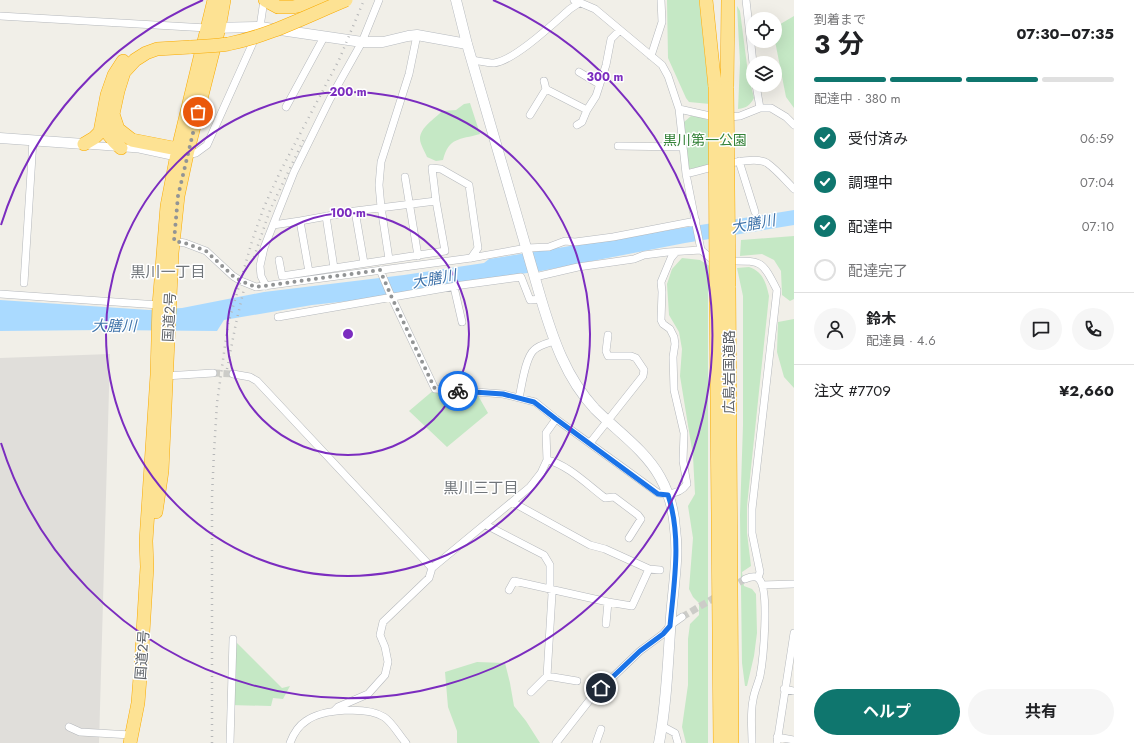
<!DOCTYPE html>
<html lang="ja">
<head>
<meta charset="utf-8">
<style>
	:root { --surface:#fff; --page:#f6f6f6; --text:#202124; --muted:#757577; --line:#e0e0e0; --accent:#0f766e }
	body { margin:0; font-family:Jost,"Noto Sans JP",sans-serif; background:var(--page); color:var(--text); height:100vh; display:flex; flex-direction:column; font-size:15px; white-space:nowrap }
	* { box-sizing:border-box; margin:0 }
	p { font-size:13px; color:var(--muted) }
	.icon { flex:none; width:22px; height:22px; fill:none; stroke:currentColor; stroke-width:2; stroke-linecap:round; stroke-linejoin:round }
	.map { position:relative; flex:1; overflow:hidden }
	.panel { display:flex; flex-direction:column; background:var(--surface); width:340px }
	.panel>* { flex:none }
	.controls { position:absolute; left:746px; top:12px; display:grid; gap:8px }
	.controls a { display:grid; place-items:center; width:36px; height:36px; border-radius:50%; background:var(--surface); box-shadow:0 4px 16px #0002; font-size:20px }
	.pin { position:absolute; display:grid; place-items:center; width:34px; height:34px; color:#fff; margin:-17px; border:2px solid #fff; border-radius:50%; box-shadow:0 1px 4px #0007 }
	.courier { position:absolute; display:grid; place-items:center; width:40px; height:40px; margin:-20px; border:3px solid #1a73e8; border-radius:50%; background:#fff; color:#222; box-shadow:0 1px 5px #0007 }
	.overview em { font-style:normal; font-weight:700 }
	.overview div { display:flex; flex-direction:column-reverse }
	.overview { display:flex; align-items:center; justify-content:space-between; height:68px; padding:0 20px }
	h1 { font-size:26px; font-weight:700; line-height:30px }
	.bar { display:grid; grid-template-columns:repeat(4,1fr); gap:6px 4px; align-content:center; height:48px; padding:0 20px }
	.bar i { height:5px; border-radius:3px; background:var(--line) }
	.bar .selected { background:var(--accent) }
	.bar p { grid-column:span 4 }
	.line { display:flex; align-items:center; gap:10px; padding:0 20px; border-top:1px solid var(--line) }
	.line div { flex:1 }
	.round { display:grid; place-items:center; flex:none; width:42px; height:42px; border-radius:21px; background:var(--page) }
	ol { padding:0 20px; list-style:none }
	li { display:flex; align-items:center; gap:12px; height:44px }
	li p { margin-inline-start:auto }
	li .icon { padding:4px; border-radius:50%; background:var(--accent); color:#fff; stroke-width:4 }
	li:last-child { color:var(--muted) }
	li i { width:22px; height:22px; border:2px solid var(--line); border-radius:50% }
	.button { display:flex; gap:8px; margin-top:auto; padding:8px 20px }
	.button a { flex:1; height:46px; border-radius:24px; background:var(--accent); color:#fff; font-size:16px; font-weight:700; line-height:46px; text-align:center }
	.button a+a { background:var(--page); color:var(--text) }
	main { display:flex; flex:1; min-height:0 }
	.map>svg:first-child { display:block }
</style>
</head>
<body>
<main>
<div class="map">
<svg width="794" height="743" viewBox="0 0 794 743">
	<rect width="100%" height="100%" fill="#f1efe8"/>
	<path fill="#e0deda" d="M110 354 99 743H0V358Z"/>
	<path fill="#c5e8c5" d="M667 0H699L710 104 689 102 686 98 668 58Z
		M737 6 740 11 748 73 754 98C750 105 747 108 738 109L740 63Z
		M794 16V108L786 97 775 41 777 26Z
		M470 103 480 134C459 140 449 137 443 160L436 161 427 157C425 152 420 144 420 139 420 127 435 119 442 111L456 110 464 104Z
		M691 116 700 117 710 121 723 163 689 169 684 122Z
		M794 236V299L790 301 782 295 781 271 774 260 762 254 740 256 741 240Z
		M682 258 700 260 711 267 712 280 708 292V743H686L682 727 688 685V639L690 624 699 615V603L693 597 689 589 693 538 688 506 695 494 693 456 680 376 682 349 679 332 669 315 667 284 672 269Z
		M749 267C763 272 766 282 769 296L747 506V533L751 566 742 572 744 586 752 589 756 594 757 633 754 656 747 686H745L742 663 740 515 743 425V296L737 268Z
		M794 319V388L784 377 777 352 778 322Z
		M435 389 476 392 488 413 447 447 409 411Z
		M233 639 282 688 290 686 283 699 273 698 271 706 230 705Z
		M477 662 505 663 510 683 514 706 526 721 540 743H457V731L448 707 445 672Z"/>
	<path fill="#aadaff" d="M794 210V225L685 243 541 271 444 285 358 300 312 305 224 320 217 331 104 330 0 331V300L149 310 182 308 264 292 404 275 484 263 489 259Z"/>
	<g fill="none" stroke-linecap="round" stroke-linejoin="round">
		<path stroke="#ccccc8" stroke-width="7" stroke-dasharray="7 3.5" stroke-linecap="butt" d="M213 373 233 374
			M730 588 745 579
			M682 617 719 595"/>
		<g stroke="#b5b8bc" stroke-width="8">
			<path id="street" d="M574 0 595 9 662 65 668 76 679 109 686 174 701 250 713 260H717
				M746 0 753 63
				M0 16 207 28
				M651 56 662 22 661 0
				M472 60C479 61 487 63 494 63 514 61 554 23 570 9L579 3
				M579 72 599 84
				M544 81 546 89 587 110
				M756 85 760 108
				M286 107 324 37
				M679 109 719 118 740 116 760 108H771L786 117 794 125
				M530 115 546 89
				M577 125 582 122 587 110 596 96 606 65 611 39 620 30
				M86 145 139 149 176 157 196 153 207 145 260 27 264 0
				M618 146 683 147
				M739 161 755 212
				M686 174C703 170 753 154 767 163 777 170 786 181 794 189
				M405 177 418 256
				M355 211 364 263
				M326 216 334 268
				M300 221 309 272
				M273 225 300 221 355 211 436 201
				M172 241 185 243 206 251 233 276 241 281 256 287 471 258 527 248 549 247 565 241 575 242 613 237 696 221
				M389 259 381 207 379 185 381 162 409 74 417 35
				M279 260 282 276 445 251 436 201 432 168 441 169 469 185 478 248 471 258
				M727 261C762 261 761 259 777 290L752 509V533L760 572 758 578
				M380 270 391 296 435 389 503 394 535 402 556 419 658 493C669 495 680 494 687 484L683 461 684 433 674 390 673 357 675 344 674 337 670 329 663 324 661 320 662 292 661 282 671 258 676 252
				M535 277 578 267 634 259 644 255 668 252 701 250
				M24 283 33 140
				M266 286 261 276 260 266 264 248 273 225 294 172 330 99 362 42 379 0
				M454 287 462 322
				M0 294 159 305
				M278 317 462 285 521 277 530 300 541 299
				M233 374 250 377 257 381 432 568
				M165 376 213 373
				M519 398C522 385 525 358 534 350 539 345 548 343 554 341
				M590 443 643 376 644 370 636 358 631 356H608L606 351 608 335
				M547 460C567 464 589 486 605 498L614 497 638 515 641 519 629 538
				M512 502 590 545 605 549 649 569 660 570
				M486 525 544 555 550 565V588L552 594 547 676
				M745 579C750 577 756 575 759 579 770 590 763 661 760 676 758 684 754 692 753 700 750 714 752 729 752 743
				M762 585 794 584
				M509 590 514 581 608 602 632 606 649 569
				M606 624 608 602
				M784 689 794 691
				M531 692 547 676 577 681
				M334 711 338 707 368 694 385 675 388 662 385 647 380 635 383 622 429 578 432 568 530 487 541 473 547 460 546 433 556 419
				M662 726 675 733 678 743
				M69 727 80 732 131 735
				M777 737 794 740
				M230 743 233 639
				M290 743C293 735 298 726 306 721 322 709 367 706 384 717 392 722 399 735 406 743
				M556 743 592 697 640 651 663 634 672 624 682 617
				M596 743 601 729
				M777 743 794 633"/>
		</g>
		<g stroke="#b6babf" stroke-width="11">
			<path id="secondary" d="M456 0 467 44 541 299C553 339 566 378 595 409 617 431 645 450 660 477 669 493 674 511 675 529 679 557 673 588 671 617 668 658 667 702 659 743
				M212 28 260 27 362 42H383L408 36 417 35 467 44
				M0 138 84 144"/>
		</g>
		<g stroke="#f9ab00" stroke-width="14">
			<path id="highway" d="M265 0 278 7H293L327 0
				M706 0 715 87
				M727 88 728 0
				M102 122C106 133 112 140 121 148
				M84 144 94 138 100 132 107 95 114 75 123 61
				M185 153 178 149 132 140 118 129 113 114 118 91 124 72 135 60 146 53 157 49 191 47
				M716 286 720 743
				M729 286 732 743
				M156 512 162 471 172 253 178 196 187 154 219 28 224 0
				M130 743 138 703 141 665 147 567 146 541 157 375 159 305 167 206 178 149 214 0"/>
		</g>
		<use href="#street" stroke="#fff" stroke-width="7"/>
		<use href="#secondary" stroke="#fff" stroke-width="10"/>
		<use href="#highway" stroke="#fde293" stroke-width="13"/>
		<path stroke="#b6b7b8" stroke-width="2.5" stroke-dasharray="1 5" stroke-linecap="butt" d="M254 257 270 210 304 139
			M227 369 236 323 244 289
			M212 743V496L214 452 217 403 228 324 253 238 264 207 280 172 339 60 364 0"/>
		<g stroke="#f9ab00" stroke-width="14" stroke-linecap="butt">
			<path id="highway-bridge" d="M191 47C203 46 216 46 228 44 269 36 307 16 346 0
				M715 87 716 286
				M727 88 729 286"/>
		</g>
		<use href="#highway-bridge" stroke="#fde293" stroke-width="13"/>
	</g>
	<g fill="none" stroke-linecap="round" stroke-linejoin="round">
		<path stroke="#929495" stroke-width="4" stroke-dasharray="0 7.2" d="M198 112 178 196 174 241 185 243 206 251 233 276 241 281 256 287 380 270 392 298 435 389 458 391"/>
		<path stroke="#1a73e8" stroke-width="5" d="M458 391 503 394 534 402 556 419 658 494 668 495C682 537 674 583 670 626L663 634 640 651 601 688"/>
	</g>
	<g fill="none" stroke="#7b2cbf" stroke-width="2">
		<circle cx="348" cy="334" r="121"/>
		<circle cx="348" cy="334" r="242"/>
		<path d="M1 225A364 364 0 0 1 203 0M493 0A364 364 0 1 1 1 443"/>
	</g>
	<g text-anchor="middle" stroke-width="3" stroke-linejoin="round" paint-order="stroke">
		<g font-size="14" fill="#348238" stroke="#fff">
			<text x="705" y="145">黒川第一公園</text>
		</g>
		<g font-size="14" fill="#5f6368" stroke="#fff">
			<text transform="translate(169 317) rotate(-87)" y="5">国道2号</text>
			<text transform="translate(729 372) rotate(-90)" y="5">広島岩国道路</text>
			<text transform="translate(142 655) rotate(-86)" y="5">国道2号</text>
		</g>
		<g font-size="15" font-style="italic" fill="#4174aa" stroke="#fff">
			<text transform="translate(753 224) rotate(-10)" y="5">大膳川</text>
			<text transform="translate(434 279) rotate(-10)" y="5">大膳川</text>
			<text x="114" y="331">大膳川</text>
		</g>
		<g font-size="15" fill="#70757a" stroke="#fff">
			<text x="168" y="277">黒川一丁目</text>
			<text x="481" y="493">黒川三丁目</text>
		</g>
	</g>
	<circle cx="348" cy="334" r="6" fill="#7b2cbf" stroke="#fff" stroke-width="2"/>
	<g font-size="12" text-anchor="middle" font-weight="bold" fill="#7b2cbf" stroke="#fff" stroke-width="3" stroke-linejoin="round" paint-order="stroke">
		<text x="605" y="81">300 m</text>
		<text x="348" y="96">200 m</text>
		<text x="348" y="217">100 m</text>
	</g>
</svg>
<div class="controls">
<a><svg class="icon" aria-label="locate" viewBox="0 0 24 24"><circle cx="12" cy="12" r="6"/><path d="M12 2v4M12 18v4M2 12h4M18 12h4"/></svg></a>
<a><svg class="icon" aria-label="layers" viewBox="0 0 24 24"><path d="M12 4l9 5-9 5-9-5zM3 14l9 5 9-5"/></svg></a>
</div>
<div class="pin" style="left:198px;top:112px;background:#ea580c"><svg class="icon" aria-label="bag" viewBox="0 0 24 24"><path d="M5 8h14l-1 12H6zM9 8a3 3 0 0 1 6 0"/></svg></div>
<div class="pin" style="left:601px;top:688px;background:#1f2937"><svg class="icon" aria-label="home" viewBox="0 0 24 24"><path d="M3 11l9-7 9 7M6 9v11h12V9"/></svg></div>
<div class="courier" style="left:458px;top:391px"><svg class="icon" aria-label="bike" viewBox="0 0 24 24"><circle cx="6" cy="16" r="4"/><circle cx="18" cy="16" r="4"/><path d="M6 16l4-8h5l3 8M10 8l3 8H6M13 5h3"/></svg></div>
</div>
<section class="panel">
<div class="overview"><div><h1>3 分</h1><p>到着まで</p></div><em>07:30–07:35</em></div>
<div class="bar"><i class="selected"></i><i class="selected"></i><i class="selected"></i><i></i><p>配達中 · 380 m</p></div>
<ol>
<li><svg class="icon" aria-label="check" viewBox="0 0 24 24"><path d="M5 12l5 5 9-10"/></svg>受付済み<p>06:59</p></li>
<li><svg class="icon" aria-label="check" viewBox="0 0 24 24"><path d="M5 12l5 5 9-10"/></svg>調理中<p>07:04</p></li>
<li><svg class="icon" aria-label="check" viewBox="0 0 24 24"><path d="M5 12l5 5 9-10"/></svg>配達中<p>07:10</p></li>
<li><i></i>配達完了</li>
</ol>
<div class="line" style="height:72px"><a class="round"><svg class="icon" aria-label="person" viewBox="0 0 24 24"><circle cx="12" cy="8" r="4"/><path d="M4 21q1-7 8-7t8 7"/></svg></a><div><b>鈴木</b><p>配達員 · 4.6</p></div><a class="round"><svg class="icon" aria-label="chat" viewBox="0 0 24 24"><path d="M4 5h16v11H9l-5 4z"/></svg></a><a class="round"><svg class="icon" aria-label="phone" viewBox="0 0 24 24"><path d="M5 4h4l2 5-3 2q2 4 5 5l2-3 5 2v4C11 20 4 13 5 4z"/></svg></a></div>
<div class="line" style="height:52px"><div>注文 #7709</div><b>¥2,660</b></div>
<div class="button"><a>ヘルプ</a><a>共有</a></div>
</section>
</main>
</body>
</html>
